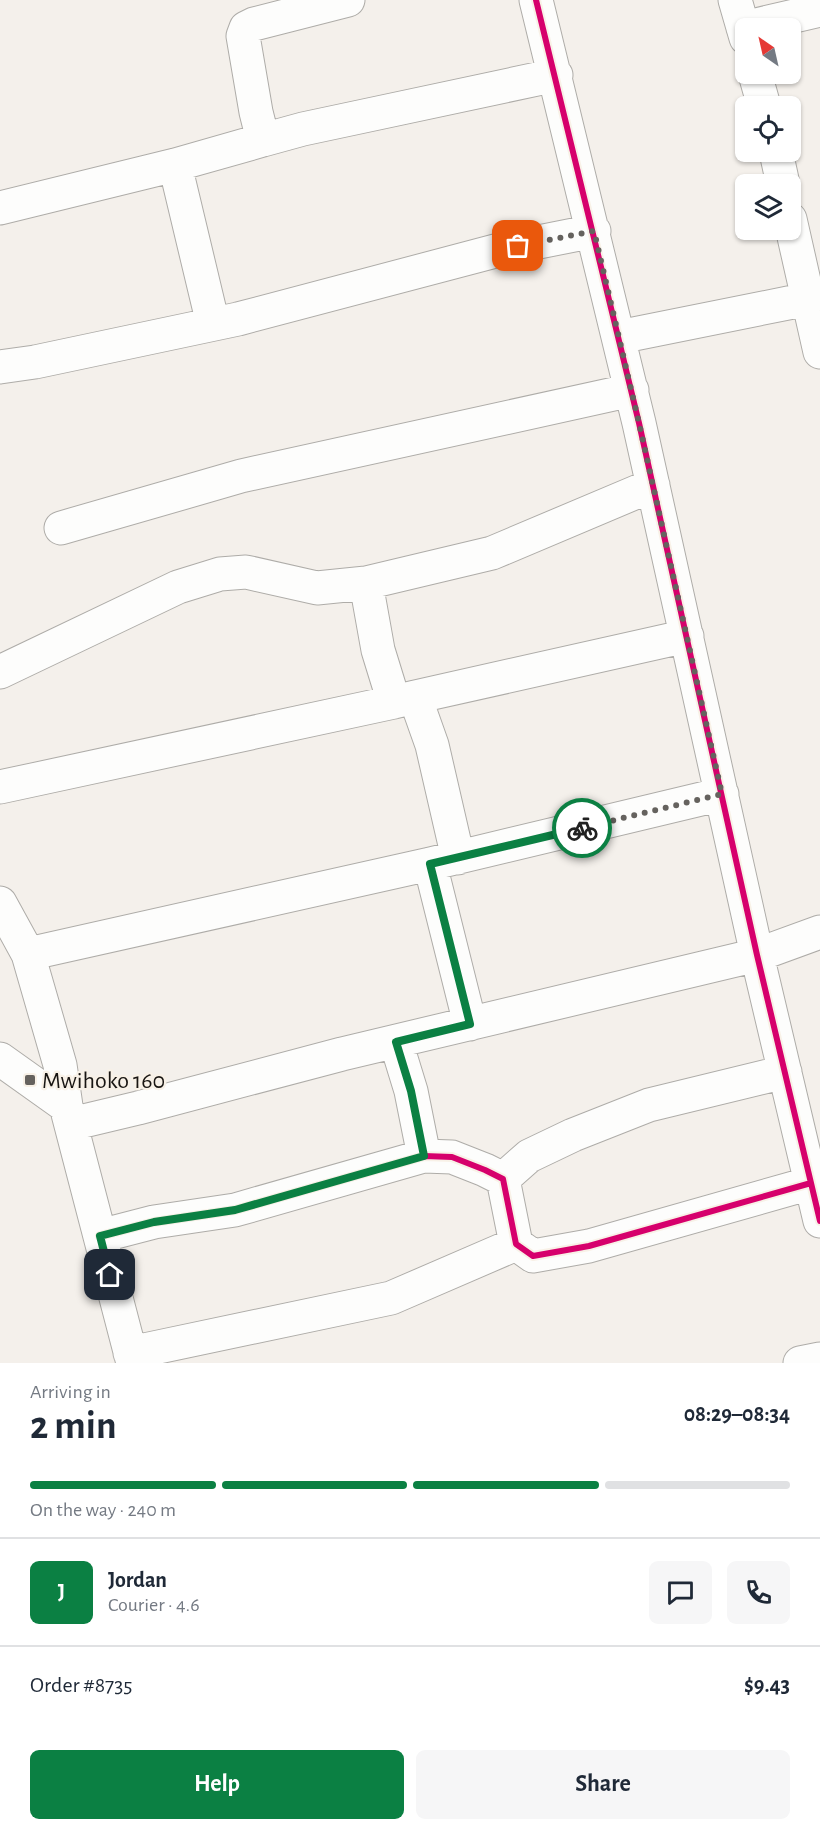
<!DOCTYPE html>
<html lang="en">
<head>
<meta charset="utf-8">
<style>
	:root { --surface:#fff; --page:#f6f6f7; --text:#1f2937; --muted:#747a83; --line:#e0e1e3; --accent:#0b8043 }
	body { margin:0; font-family:"Alegreya Sans",sans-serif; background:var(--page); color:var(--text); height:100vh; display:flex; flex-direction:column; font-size:22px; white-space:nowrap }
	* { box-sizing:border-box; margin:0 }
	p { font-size:20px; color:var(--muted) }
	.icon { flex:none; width:33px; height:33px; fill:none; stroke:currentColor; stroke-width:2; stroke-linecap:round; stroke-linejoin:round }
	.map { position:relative; height:1363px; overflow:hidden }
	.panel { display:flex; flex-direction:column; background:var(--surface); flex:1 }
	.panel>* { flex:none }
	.needle { width:39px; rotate:326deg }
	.buttons { position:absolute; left:735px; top:18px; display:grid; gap:12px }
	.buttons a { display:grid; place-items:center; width:66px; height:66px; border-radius:9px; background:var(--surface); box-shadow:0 2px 4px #0004; font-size:30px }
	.pin { position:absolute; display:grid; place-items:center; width:51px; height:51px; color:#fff; margin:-26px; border-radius:12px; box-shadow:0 3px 9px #0006 }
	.courier { position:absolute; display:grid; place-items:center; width:60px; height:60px; margin:-30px; border:4px solid #0b8043; border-radius:50%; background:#fff; color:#222; box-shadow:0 2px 8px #0007 }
	.head em { font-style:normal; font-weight:700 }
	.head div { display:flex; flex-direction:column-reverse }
	.head { display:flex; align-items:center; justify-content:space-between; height:102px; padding:0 30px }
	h1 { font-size:39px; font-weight:700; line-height:45px }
	.bar { display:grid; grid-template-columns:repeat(4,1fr); gap:9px 6px; align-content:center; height:72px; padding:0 30px }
	.bar i { height:8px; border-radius:4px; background:var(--line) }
	.bar .current { background:var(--accent) }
	.bar p { grid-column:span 4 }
	.line { display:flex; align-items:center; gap:15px; padding:0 30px; border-top:2px solid var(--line) }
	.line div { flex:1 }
	.round { display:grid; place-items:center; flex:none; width:63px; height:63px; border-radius:9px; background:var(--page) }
	.cta { display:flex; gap:12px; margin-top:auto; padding:12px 30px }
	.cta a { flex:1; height:69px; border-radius:9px; background:var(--accent); color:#fff; font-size:24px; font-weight:700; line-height:69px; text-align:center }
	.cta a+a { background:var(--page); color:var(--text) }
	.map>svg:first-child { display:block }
</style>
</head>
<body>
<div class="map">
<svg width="820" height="1363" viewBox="0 0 820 1363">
	<rect width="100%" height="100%" fill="#f4f0eb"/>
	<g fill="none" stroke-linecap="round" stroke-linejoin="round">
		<g stroke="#aeaca8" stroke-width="35">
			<path id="minor" d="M348 0 254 24 246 28 243 36 256 112 263 140 303 129 556 75
				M536 0 639 423 757 955 820 1221
				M735 0 746 38
				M743 28 820 10
				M755 74 764 106
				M776 152 783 184
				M175 165 213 324
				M0 208 175 165 263 140
				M790 219 820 352
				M619 337 808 299
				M0 367 35 362 238 319 499 250 594 231
				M61 528 241 476 632 390
				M366 583 378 650 394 702 415 697 432 745 458 858
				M0 672 178 587 220 574 246 572 317 588 366 583 492 553 653 485
				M415 697 687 636
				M0 787 394 702
				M430 864 470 1024
				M0 903 28 954 430 864 722 794
				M28 954 60 1065 66 1106 133 1363
				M396 1042 411 1091 424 1156
				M0 1059 66 1106
				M71 1124 138 1108 342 1054 757 955 820 932
				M503 1179 529 1156 573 1135 649 1105 785 1072
				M100 1236 154 1222 235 1210 424 1156 452 1157 485 1170 503 1179 516 1244 533 1256 589 1246 811 1183
				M130 1353 391 1298 516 1244
				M800 1363 820 1359"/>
		</g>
		<use href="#minor" stroke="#fdfdfc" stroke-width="33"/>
		<g stroke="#f8f1e7" stroke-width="10">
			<path id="cycleway" d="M536 0 639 423 757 955 820 1221
				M100 1236 154 1222 235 1210 424 1156 452 1157 485 1170 503 1179 516 1244 533 1256 589 1246 811 1183"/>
		</g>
		<use href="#cycleway" stroke="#d6006c" stroke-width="6"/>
	</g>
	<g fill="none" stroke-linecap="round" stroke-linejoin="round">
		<path stroke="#65625e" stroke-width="6" stroke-dasharray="0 10.8" d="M518 246 594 231 639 423 722 794 582 828"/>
		<path stroke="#0b8043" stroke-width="8" d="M110 1275 100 1236 154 1222 235 1210 424 1156 411 1091 396 1042 470 1024 430 864 582 828"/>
	</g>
	<rect fill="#65625e" stroke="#f8f1e7" stroke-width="2" x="24" y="1074" width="12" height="12" rx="3"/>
	<g text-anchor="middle" stroke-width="4.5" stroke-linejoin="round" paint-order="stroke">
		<g font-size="24" fill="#181512" stroke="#f8f1e7" text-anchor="start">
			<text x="42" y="1088">Mwihoko 160</text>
		</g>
	</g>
</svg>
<div class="buttons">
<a><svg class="needle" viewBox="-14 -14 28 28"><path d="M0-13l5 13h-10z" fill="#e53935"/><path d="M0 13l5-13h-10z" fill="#747a83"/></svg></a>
<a><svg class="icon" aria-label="locate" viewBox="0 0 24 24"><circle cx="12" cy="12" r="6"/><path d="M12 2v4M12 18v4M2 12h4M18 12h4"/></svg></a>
<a><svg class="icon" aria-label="layers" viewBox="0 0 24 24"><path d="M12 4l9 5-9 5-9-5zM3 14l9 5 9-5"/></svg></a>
</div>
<div class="pin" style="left:518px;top:246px;background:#ea580c"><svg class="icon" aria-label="bag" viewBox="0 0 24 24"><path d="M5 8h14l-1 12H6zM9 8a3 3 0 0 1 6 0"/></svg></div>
<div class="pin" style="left:110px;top:1275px;background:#1f2937"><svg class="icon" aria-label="home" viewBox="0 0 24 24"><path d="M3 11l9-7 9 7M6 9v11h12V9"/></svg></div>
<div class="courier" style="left:582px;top:828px"><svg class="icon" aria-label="bike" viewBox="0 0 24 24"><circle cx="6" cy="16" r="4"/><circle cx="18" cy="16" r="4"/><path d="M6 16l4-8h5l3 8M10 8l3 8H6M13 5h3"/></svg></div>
</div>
<section class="panel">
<div class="head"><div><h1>2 min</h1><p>Arriving in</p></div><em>08:29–08:34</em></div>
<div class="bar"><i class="current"></i><i class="current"></i><i class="current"></i><i></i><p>On the way · 240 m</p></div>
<div class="line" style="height:108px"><b class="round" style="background:var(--accent);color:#fff">J</b><div><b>Jordan</b><p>Courier · 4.6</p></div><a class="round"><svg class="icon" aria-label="chat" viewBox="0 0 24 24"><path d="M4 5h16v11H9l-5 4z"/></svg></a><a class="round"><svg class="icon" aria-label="phone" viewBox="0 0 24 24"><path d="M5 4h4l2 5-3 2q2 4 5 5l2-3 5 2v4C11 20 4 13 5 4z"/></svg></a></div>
<div class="line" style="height:78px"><div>Order #8735</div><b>$9.43</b></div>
<div class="cta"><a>Help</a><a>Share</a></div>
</section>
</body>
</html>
